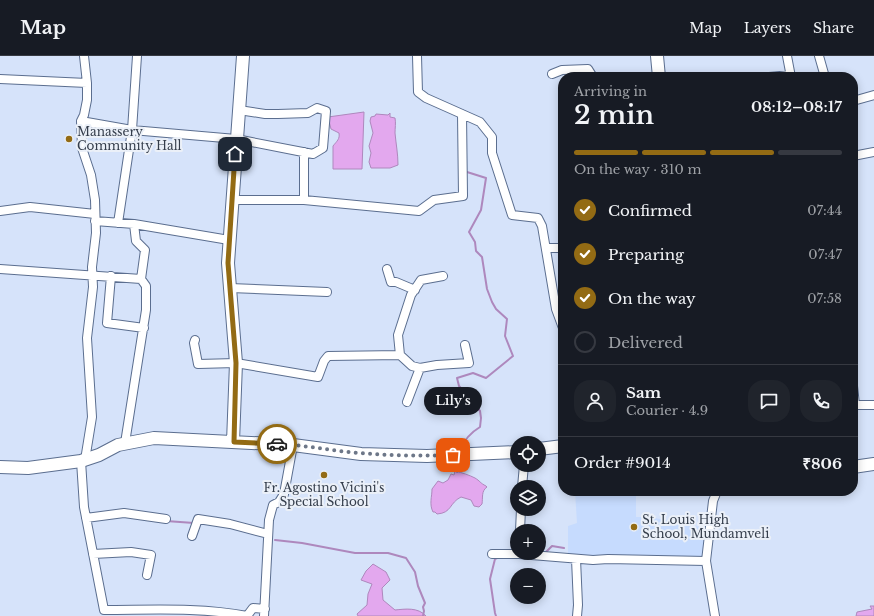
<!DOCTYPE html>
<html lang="en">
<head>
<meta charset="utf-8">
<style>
	:root { --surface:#171b24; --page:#20242c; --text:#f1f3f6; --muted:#9ea1a6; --line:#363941; --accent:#936b14 }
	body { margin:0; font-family:"Libre Baskerville",serif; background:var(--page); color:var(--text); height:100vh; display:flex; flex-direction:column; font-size:15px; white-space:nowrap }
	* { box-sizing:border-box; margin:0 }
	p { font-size:13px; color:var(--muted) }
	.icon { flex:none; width:22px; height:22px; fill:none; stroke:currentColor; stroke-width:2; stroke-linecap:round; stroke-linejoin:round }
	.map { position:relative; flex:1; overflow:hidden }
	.panel { position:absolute; left:558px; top:16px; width:300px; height:424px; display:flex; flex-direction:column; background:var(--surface); border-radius:16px; box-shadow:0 2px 10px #0003 }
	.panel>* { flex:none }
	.tools { position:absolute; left:510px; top:380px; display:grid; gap:8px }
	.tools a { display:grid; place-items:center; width:36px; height:36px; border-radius:50%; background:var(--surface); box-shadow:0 2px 10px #0003; font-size:20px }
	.pin { position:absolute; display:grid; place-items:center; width:34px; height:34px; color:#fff; margin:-17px; border-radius:8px; box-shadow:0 2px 6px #0006 }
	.courier { position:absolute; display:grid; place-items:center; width:40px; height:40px; margin:-20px; border:3px solid #936b14; border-radius:50%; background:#fff; color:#222; box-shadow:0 1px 5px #0007 }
	.bubble { position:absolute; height:28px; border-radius:14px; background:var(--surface); box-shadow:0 2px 10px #0003; font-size:13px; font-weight:600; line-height:28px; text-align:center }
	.headline em { font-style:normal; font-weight:600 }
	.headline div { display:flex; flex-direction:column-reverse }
	.headline { display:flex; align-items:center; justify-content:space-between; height:68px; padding:0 16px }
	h1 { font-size:26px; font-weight:600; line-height:30px }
	.bar { display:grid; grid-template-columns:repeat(4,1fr); gap:6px 4px; align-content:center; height:48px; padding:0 16px }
	.bar i { height:5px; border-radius:3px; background:var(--line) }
	.bar .current { background:var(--accent) }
	.bar p { grid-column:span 4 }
	.line { display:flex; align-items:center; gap:10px; padding:0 16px; border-top:1px solid var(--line) }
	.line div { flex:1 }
	.round { display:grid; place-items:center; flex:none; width:42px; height:42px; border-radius:16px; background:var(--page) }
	ol { padding:0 16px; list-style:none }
	li { display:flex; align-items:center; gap:12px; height:44px }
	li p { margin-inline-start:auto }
	li .icon { padding:4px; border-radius:50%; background:var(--accent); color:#fff; stroke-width:4 }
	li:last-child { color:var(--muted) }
	li i { width:22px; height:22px; border:2px solid var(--line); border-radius:50% }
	header { display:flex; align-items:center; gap:24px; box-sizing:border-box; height:56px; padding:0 20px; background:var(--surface); border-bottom:1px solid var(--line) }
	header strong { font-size:19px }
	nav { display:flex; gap:22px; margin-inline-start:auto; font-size:14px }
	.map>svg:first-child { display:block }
</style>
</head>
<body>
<header>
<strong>Map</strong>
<nav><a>Map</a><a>Layers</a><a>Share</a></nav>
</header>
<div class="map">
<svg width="874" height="560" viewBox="0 0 874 560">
	<rect width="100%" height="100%" fill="#d6e3fa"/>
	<path fill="#c6dbfe" d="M575 435H636V461H650L709 473 705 505 568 504V470L577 467Z"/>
	<path fill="#e3a8ee" stroke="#ae88bd" d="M364 56 362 113H333V90C337 85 340 83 339 77L331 73 328 61Z
		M390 57V61L395 62C396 67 395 72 395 77 396 88 398 98 398 109L390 112H371L369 106 371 97 369 90 373 77 370 65 371 61 375 60 376 58 388 59Z
		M455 415C463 417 469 419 475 422 480 425 480 427 486 430L487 431C481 435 483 442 482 448L479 451 474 450 471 444 461 441C449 447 452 457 437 458L435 456H433C429 448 432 441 432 433L438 425 443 427 448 424 451 418 454 419Z
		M373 508 386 516 390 524 382 532 383 544 395 554C405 553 418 551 426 560H358L357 558 367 549 368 538 372 528 361 524 366 515Z
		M870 550H874V560H856L857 556 872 553Z"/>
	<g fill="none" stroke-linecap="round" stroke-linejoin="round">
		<path stroke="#ae88bd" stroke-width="2" d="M460 394C464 384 470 377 480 371L481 362 480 355 459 330 457 322 473 317 486 322 513 300 505 280 507 263 496 253 492 246 487 233 482 201 476 195 475 186 469 176 481 154 486 122 467 116
			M457 416 459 403
			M166 465 194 467
			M275 484 302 487 355 497H388L406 502 415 516 418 530 425 547 423 551 424 555 423 560
			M545 497 552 490 564 492
			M496 560 495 557 490 523 495 503 499 501"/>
		<g stroke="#5b6e8f" stroke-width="10">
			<path id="street" d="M84 0 87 27V44L84 59 81 65 82 92 91 119 95 144 96 177 92 211 93 231 87 282 92 361 85 404
				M137 0 132 74 236 83 313 98 323 92 326 55 317 52 308 57 278 58H265L239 54
				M417 0 418 36 426 42 480 66 492 81V97L512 159 538 162 542 170 556 253 563 272
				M787 0 791 21
				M819 0 825 21
				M552 18 562 14 588 13 593 21
				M769 21 791 19
				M0 23 87 27
				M853 45 874 39
				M81 65 132 74 118 167
				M304 96V144
				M853 100 874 96
				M232 144H304L419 155 434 144 463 140 462 58
				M0 155 30 151 95 158
				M95 165 134 168 229 184
				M134 168 136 185 145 194 141 223
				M546 192H563
				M0 213 141 223 146 230V254L125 387
				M387 213 391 226H396L415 234
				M111 220 107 267 144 272
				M443 220 421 224 411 239 398 279 400 299 412 310 420 312 437 309 469 307 465 289
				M230 232 327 236
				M195 284 194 287 198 308 236 307 318 321 324 305 328 300 400 299
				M853 330 855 349 853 350
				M407 346 420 312
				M855 349H874
				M81 405 84 451 104 554C151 554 200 551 247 560L253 552 265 553
				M522 431 524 409
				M86 462 124 457 166 463
				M520 475 521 453
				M192 480 198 463 230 468 268 478
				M93 498 131 496 151 499 147 519
				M492 498H519L593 504 608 503 706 505
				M576 503 578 549 577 560
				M264 560 269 464 273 449 279 446 284 438 293 389
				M715 560 706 505 713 445 717 435"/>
		</g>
		<g stroke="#5b6e8f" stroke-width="14">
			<path id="secondary" d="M657 0 659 21
				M233 386 236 307 228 207 243 0
				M539 393 563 390
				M0 411 28 412 81 405 99 399 118 389 154 382 293 389 361 398 427 400 517 396
				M853 411 874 408"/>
		</g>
		<use href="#street" stroke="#fff" stroke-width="8"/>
		<use href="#secondary" stroke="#fff" stroke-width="12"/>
	</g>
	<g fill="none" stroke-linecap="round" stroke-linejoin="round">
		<path stroke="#6d7788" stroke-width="4" stroke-dasharray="0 7.2" d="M277 388C305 389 332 395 360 397 391 400 422 400 453 399"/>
		<path stroke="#936b14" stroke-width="5" d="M235 98 228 207 236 307 234 386 277 388"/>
	</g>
	<g fill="#936b14" stroke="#ebf0f8" stroke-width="1.5">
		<circle cx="69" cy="83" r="4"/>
		<circle cx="324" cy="419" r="4"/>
		<circle cx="634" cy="471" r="4"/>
	</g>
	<g text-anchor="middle" stroke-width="4" stroke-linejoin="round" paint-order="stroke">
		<g font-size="12" fill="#343d4b" stroke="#ebf0f8" text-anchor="start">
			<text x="77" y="80">Manassery<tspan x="77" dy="14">Community Hall</tspan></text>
			<text x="324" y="436" text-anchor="middle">Fr. Agostino Vicini's<tspan x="324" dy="14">Special School</tspan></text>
			<text x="642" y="468">St. Louis High<tspan x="642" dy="14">School, Mundamveli</tspan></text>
		</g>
	</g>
</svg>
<div class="tools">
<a><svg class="icon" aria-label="locate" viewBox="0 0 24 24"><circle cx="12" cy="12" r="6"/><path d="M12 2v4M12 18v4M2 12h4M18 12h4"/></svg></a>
<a><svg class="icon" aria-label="layers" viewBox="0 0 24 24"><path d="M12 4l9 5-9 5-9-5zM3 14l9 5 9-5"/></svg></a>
<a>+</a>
<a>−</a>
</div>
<div class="pin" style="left:453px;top:399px;background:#ea580c"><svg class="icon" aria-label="bag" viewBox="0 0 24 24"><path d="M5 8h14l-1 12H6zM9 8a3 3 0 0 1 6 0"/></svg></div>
<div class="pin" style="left:235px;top:98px;background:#1f2937"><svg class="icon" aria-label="home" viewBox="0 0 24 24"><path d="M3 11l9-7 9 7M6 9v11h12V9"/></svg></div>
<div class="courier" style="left:277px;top:388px"><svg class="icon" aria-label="car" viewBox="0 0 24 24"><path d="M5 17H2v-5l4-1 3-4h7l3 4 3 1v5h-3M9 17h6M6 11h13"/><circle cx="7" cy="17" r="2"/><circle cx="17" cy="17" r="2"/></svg></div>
<div class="bubble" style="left:424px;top:331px;width:58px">Lily's</div>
<section class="panel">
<div class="headline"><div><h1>2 min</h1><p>Arriving in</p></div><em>08:12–08:17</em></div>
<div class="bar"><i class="current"></i><i class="current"></i><i class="current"></i><i></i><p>On the way · 310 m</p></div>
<ol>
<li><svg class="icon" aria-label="check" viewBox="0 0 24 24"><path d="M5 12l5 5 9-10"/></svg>Confirmed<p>07:44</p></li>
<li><svg class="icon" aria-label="check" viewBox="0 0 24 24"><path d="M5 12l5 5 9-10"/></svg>Preparing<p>07:47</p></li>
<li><svg class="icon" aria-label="check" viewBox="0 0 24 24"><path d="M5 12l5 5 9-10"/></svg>On the way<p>07:58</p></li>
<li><i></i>Delivered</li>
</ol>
<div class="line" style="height:72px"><a class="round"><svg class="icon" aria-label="person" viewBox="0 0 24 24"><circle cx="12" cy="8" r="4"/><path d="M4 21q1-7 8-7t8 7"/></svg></a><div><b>Sam</b><p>Courier · 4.9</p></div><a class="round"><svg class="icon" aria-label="chat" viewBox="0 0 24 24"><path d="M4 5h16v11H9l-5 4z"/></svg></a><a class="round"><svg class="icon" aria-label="phone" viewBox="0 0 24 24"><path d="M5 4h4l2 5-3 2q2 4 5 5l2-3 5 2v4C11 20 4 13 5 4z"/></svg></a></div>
<div class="line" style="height:52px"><div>Order #9014</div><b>₹806</b></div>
</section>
</div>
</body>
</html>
